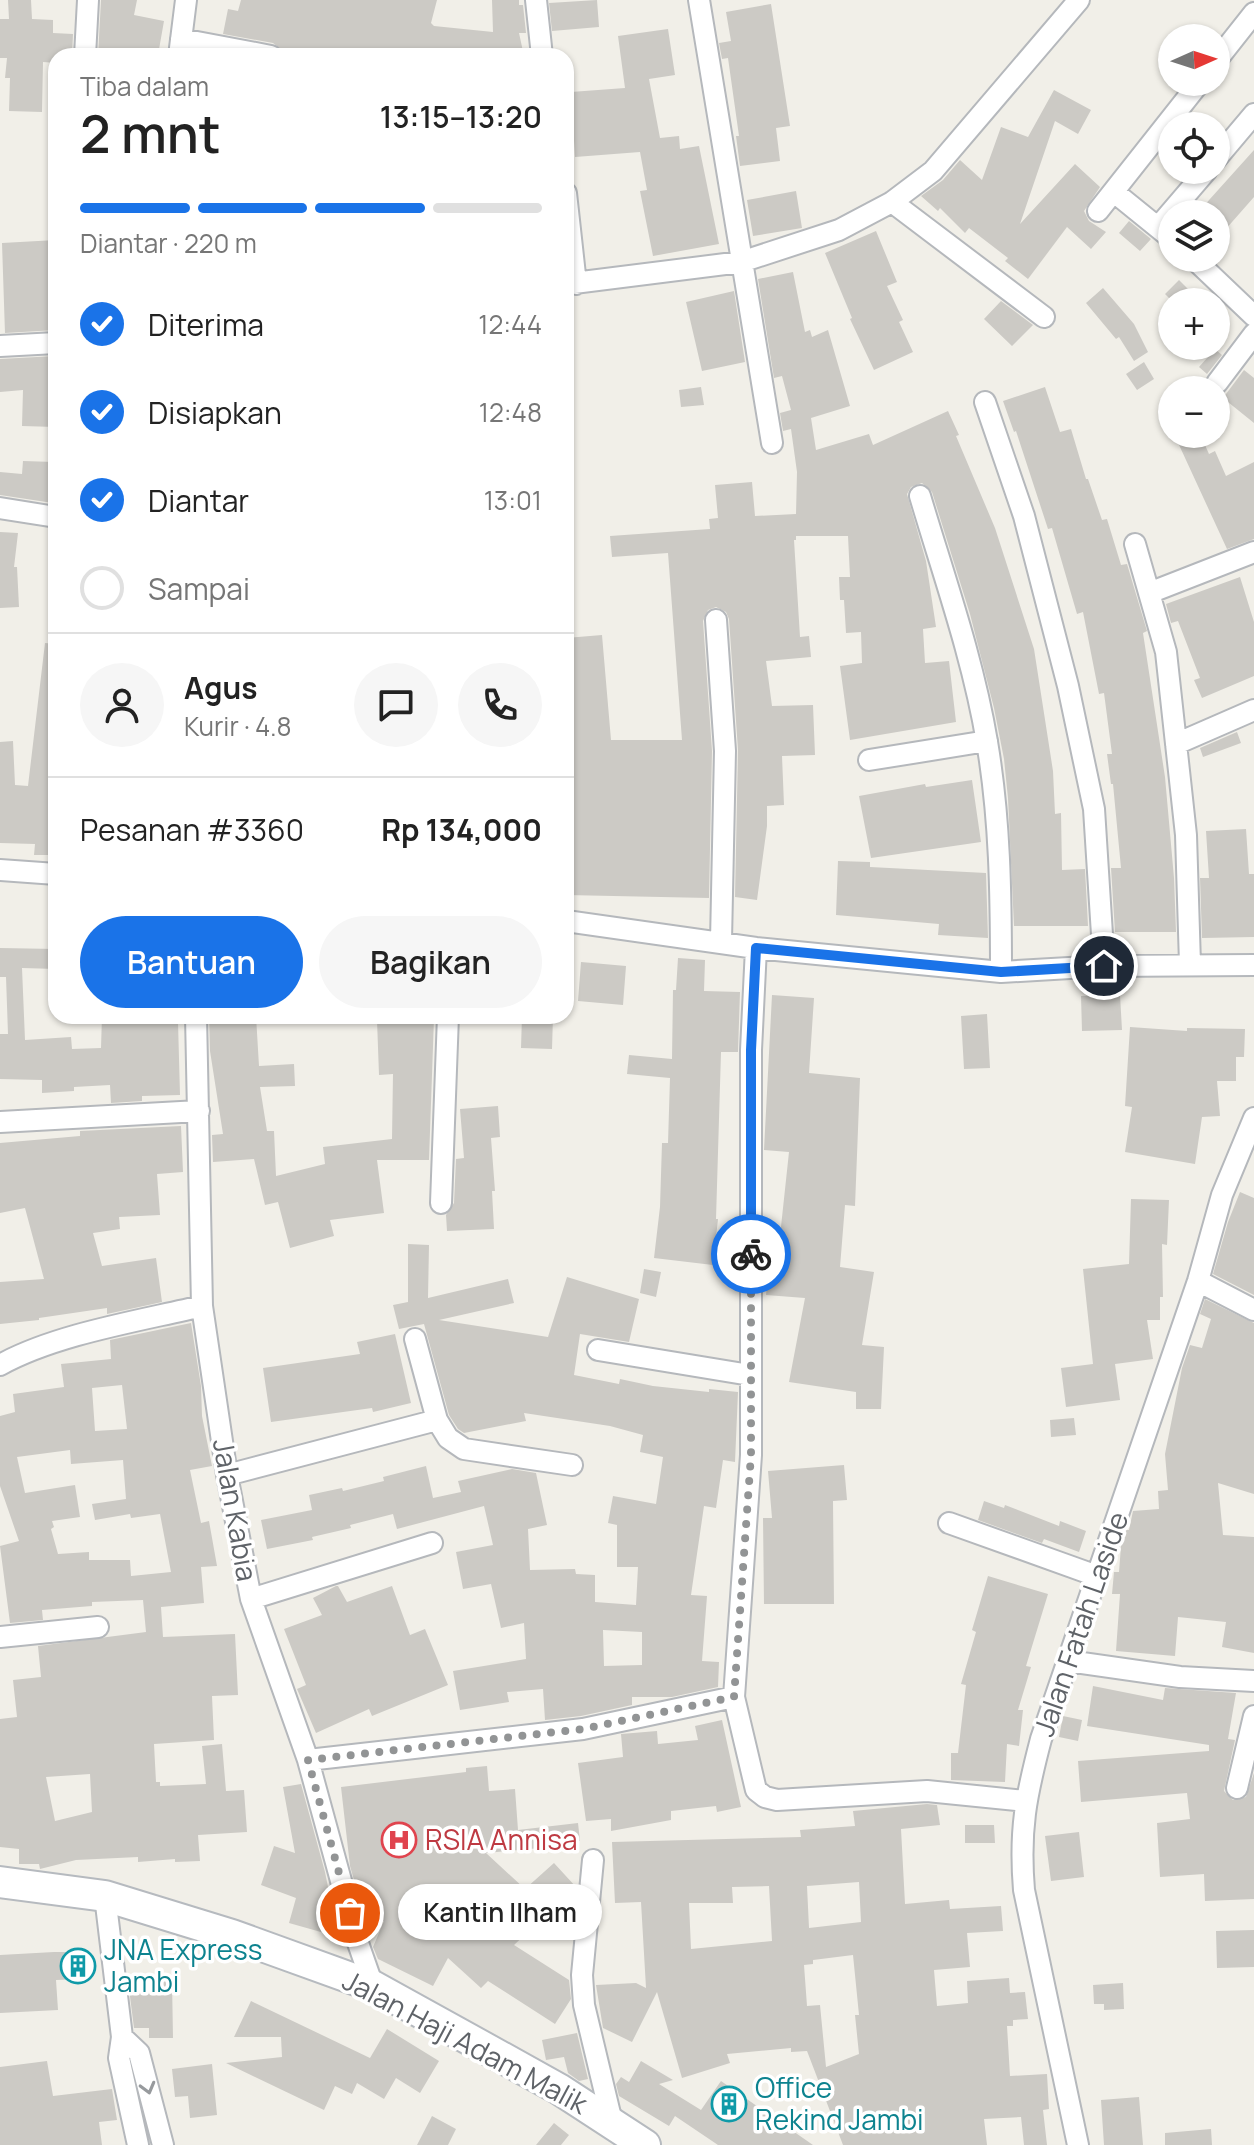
<!DOCTYPE html>
<html lang="id">
<head>
<meta charset="utf-8">
<style>
	:root { --surface:#fff; --page:#f6f6f6; --text:#222; --muted:#767676; --line:#e0e0e0; --accent:#1a73e8 }
	body { margin:0; font-family:Manrope,sans-serif; background:var(--page); color:var(--text); height:100vh; display:flex; flex-direction:column; font-size:30px; white-space:nowrap }
	* { box-sizing:border-box; margin:0 }
	p { font-size:26px; color:var(--muted) }
	.icon { flex:none; width:44px; height:44px; fill:none; stroke:currentColor; stroke-width:2; stroke-linecap:round; stroke-linejoin:round }
	.map { position:relative; flex:1; overflow:hidden }
	.panel { position:absolute; left:48px; top:48px; width:526px; height:976px; display:flex; flex-direction:column; background:var(--surface); border-radius:24px; box-shadow:0 2px 6px #0004 }
	.panel>* { flex:none }
	.needle { width:52px; rotate:87deg }
	.fabs { position:absolute; left:1158px; top:24px; display:grid; gap:16px }
	.fabs a { display:grid; place-items:center; width:72px; height:72px; border-radius:50%; background:var(--surface); box-shadow:0 2px 6px #0004; font-size:40px }
	.pin { position:absolute; display:grid; place-items:center; width:68px; height:68px; color:#fff; margin:-34px; border:4px solid #fff; border-radius:50%; box-shadow:0 2px 8px #0007 }
	.courier { position:absolute; display:grid; place-items:center; width:80px; height:80px; margin:-40px; border:6px solid #1a73e8; border-radius:50%; background:#fff; color:#222; box-shadow:0 2px 10px #0007 }
	.bubble { position:absolute; height:56px; border-radius:28px; background:var(--surface); box-shadow:0 2px 6px #0004; font-size:26px; font-weight:600; line-height:56px; text-align:center }
	.summary em { font-style:normal; font-weight:600 }
	.summary div { display:flex; flex-direction:column-reverse }
	.summary { display:flex; align-items:center; justify-content:space-between; height:136px; padding:0 32px }
	h1 { font-size:52px; font-weight:600; line-height:60px }
	.bar { display:grid; grid-template-columns:repeat(4,1fr); gap:12px 8px; align-content:center; height:96px; padding:0 32px }
	.bar i { height:10px; border-radius:6px; background:var(--line) }
	.bar .active { background:var(--accent) }
	.bar p { grid-column:span 4 }
	.line { display:flex; align-items:center; gap:20px; padding:0 32px; border-top:2px solid var(--line) }
	.line div { flex:1 }
	.round { display:grid; place-items:center; flex:none; width:84px; height:84px; border-radius:42px; background:var(--page) }
	ol { padding:0 32px; list-style:none }
	li { display:flex; align-items:center; gap:24px; height:88px }
	li p { margin-inline-start:auto }
	li .icon { padding:8px; border-radius:50%; background:var(--accent); color:#fff; stroke-width:4 }
	li:last-child { color:var(--muted) }
	li i { width:44px; height:44px; border:4px solid var(--line); border-radius:50% }
	.primary-button { display:flex; gap:16px; margin-top:auto; padding:16px 32px }
	.primary-button a { flex:1; height:92px; border-radius:48px; background:var(--accent); color:#fff; font-size:32px; font-weight:600; line-height:92px; text-align:center }
	.primary-button a+a { background:var(--page); color:var(--text) }
	.map>svg:first-child { display:block }
</style>
</head>
<body>
<div class="map">
<svg width="1254" height="2145" viewBox="0 0 1254 2145">
	<rect width="100%" height="100%" fill="#f1efe8"/>
	<path fill="#cccac5" fill-rule="evenodd" d="M8 0H31L32 19 53 20V33L73 34 72 56H56V63L43 62 42 112 9 111 10 78H5L7 58H0V19H9Z
		M101 0H137L134 15 164 21 158 55 126 49 125 56H98Z
		M241 0H437L431 23 434 26 493 32 492 0H519V5H523L526 33H519L524 56H365L317 49 315 56H309L282 50 273 43 223 34 228 9 238 11Z
		M597 0 599 27 552 31 549 3Z
		M771 4 790 126 776 128 780 161 740 166 736 136H739L728 58 722 59 719 43 731 41 726 12Z
		M668 29 675 75 649 79 660 138 679 136 680 149 699 146 719 244 653 256 640 191 647 190 640 152 575 157 571 92 625 88 618 36Z
		M1054 90 1091 110 1078 134 1055 121 1020 224 1075 164 1100 187 1084 211 1089 221 1106 232 1091 249 1067 227 1028 279 1005 261 1008 258 969 228 965 233 940 208 938 211 921 196 943 180 960 160 982 180 1001 127 1028 137Z
		M1254 150V197L1225 230 1216 222V214H1207L1201 209Z
		M796 191 802 228 753 236 747 200Z
		M1129 221 1151 239 1140 251 1119 233Z
		M876 231 897 282 887 286 903 320 899 322 913 352 874 370 850 319 852 318 825 253Z
		M56 240V330L5 333 2 243Z
		M793 272 805 332 810 330 812 337 828 330 850 406 811 418 816 450 869 434 873 445 948 411 959 435 956 436 995 528 1034 649 1053 771 1055 814 1061 813 1062 870 1085 869 1088 926H1014L1008 798 1004 759 994 708 970 614 932 492 922 483 911 487 907 494 926 561 936 627 923 629 925 663 949 661 956 722 850 740 840 666 862 663 861 632 846 633 844 600H840L839 577H850L848 536H796V540H794L800 637 809 636 811 657 766 661 772 706 813 705 815 755 782 756 784 805 767 806V826L757 900 735 897 738 750 729 619 726 612 716 607 708 610 703 621 712 751 709 898 566 895V836H568L566 638 602 635 611 740H682L668 553 612 557 610 536 710 529 709 519 718 518 715 485 752 482 755 516 796 514 797 472 791 429 783 431 780 413 791 410 782 376 774 378 758 279Z
		M1179 280 1201 302H1173L1165 294Z
		M1103 288 1134 324 1148 352 1134 361 1119 337 1116 339 1086 303Z
		M734 291 745 362 702 371 686 302Z
		M1001 301 1033 325 1012 346 984 319Z
		M1215 349 1222 355 1207 374 1199 367Z
		M55 356 56 427 22 426 23 390 0 392V359Z
		M1144 362 1154 379 1137 390 1126 374Z
		M1244 370 1254 378V423L1223 398Z
		M701 387 704 405 681 407 679 390Z
		M1045 387 1060 432 1071 429 1086 479H1088L1102 520 1107 519 1121 565 1127 564 1147 631 1143 633 1165 777 1174 878 1176 932H1115L1111 868H1121L1113 784H1111L1107 754H1112L1104 693 1099 694 1083 612 1077 614 1052 528 1048 529 1016 431 1014 432 1003 401Z
		M1174 434H1200L1209 454 1215 451 1226 476 1254 462V539L1227 549Z
		M23 461 54 462 53 503 0 495V472L22 474Z
		M0 532 18 533 14 567H17L19 607 0 608Z
		M1240 577 1254 622V676L1202 698 1194 680 1200 678 1178 621 1171 623 1166 604Z
		M45 643 56 644V709H50L54 770H56V855H34L35 844 0 843V742L13 741 15 785 28 786Z
		M1237 732 1241 743 1203 757 1200 748Z
		M972 780 981 842 871 858 859 796 925 784 926 787Z
		M1246 829 1249 874H1254V937L1202 938 1200 878H1209L1206 831Z
		M838 861 870 862V867L986 873 988 938 938 935 939 924 836 915Z
		M0 948 56 949V969L22 968 25 1040 71 1037 72 1049 101 1048 102 1016H143V1023L178 1022 180 1095 142 1096V1101L111 1103 110 1085 74 1087V1091L42 1093V1080L0 1079V1034H8L6 977H0Z
		M678 958 705 960 704 991 740 992 738 1052H721L716 1219H718L713 1265 654 1258 660 1207 662 1143H668L670 1078 627 1074 629 1055 672 1059 673 990H676Z
		M581 962 626 966 623 1005 578 1001Z
		M772 995 814 998 809 1073 860 1078 855 1206 845 1205 840 1267 874 1272 862 1345 884 1347 881 1409H856V1392L789 1382 805 1298 766 1295 769 1264H777L789 1152 764 1150Z
		M1120 995 1122 1030 1082 1031 1081 996Z
		M987 1014 990 1068 964 1069 961 1016Z
		M209 1016H256L259 1066 294 1064 295 1086 260 1087 267 1131H274L276 1176 325 1164 323 1147 392 1139 393 1074 379 1075 377 1020 434 1018 429 1160H377L384 1213 330 1220 334 1236 290 1248 278 1202 265 1205 254 1159 213 1162 212 1135 223 1134 210 1051Z
		M522 1016H553L552 1049 521 1048Z
		M1130 1027 1187 1031V1028L1245 1029 1244 1057H1236V1081H1217L1220 1116 1202 1117 1195 1164 1125 1152 1132 1107 1125 1106Z
		M498 1106 500 1137 491 1138 495 1191H492L494 1229 447 1231 446 1215 454 1203 456 1159 464 1158 460 1109Z
		M181 1126 183 1172 157 1174 160 1215 119 1217 120 1229 93 1233 102 1266 156 1258 162 1302 107 1314V1308L39 1318V1320L0 1324V1282L44 1279 25 1208 0 1213V1143L80 1136V1131Z
		M1240 1192 1254 1198V1295L1213 1274 1228 1222Z
		M1131 1199 1169 1200 1167 1245 1162 1244 1163 1297H1160V1320H1147L1153 1359 1115 1364 1120 1400 1066 1407 1061 1368 1093 1364 1083 1269 1129 1264Z
		M408 1244 429 1245 428 1298 508 1279 514 1303 439 1320 548 1337 567 1277 639 1299 629 1342 580 1334 574 1375 619 1384 620 1379 653 1386 709 1392V1389L738 1392 735 1462 723 1460 716 1508 704 1506 691 1595 707 1596 702 1661 719 1662 718 1687 672 1697H632V1705L581 1716 545 1720 543 1689 507 1692 509 1702 460 1710 453 1671 526 1659 524 1623 501 1628 491 1584 463 1589 456 1552 493 1545 484 1506 397 1529 393 1514 350 1525 351 1528 312 1537 313 1540 267 1549 261 1520 312 1510 309 1495 342 1488 343 1491 384 1481 383 1477 426 1466 433 1498 461 1492 458 1481 512 1469 536 1473 547 1525 528 1529 530 1570 575 1569 576 1574 595 1575V1602L636 1605 638 1567H617V1525L608 1523 613 1496 656 1504 663 1457 640 1452 643 1435 610 1426 524 1413 526 1421 464 1433 458 1429 449 1415 424 1324 399 1329 393 1305 408 1302ZM603 1630 642 1632V1665L604 1666Z
		M644 1269 661 1272 656 1297 640 1293Z
		M1205 1299 1254 1323V1494L1218 1483 1223 1535 1254 1537V1653L1222 1647 1226 1622 1178 1617 1175 1656 1116 1651 1120 1594H1112L1114 1572H1119L1121 1546 1126 1530H1129L1133 1511 1159 1509 1158 1491 1168 1490 1165 1454 1182 1368 1190 1345 1202 1348 1211 1319 1200 1314Z
		M191 1323 201 1386 202 1416 212 1466 190 1470 201 1523 209 1521 217 1566 201 1567 204 1603 161 1607 163 1637 235 1634 238 1695 212 1696 214 1740 154 1744 156 1782H160V1786L206 1784 202 1746 222 1744 226 1791 244 1790 247 1832 198 1835 200 1861 175 1862V1859L138 1862V1857L76 1860 40 1869 39 1864H19V1849L0 1847V1719L17 1717 13 1680 41 1677 38 1646 146 1632 143 1600 92 1602V1606L42 1610 43 1620 10 1623 0 1546 19 1541 0 1486V1416L15 1412 13 1394 64 1387 61 1364 111 1359 110 1340ZM122 1385 127 1429 95 1431 92 1388ZM70 1450 71 1464 123 1460 126 1499 92 1504 95 1520 130 1514 131 1518 160 1514 171 1572 131 1576 130 1560H89V1552L58 1554 51 1529 54 1527 52 1521 80 1517 75 1485 25 1493 17 1457ZM90 1774 92 1812 55 1821 46 1777Z
		M395 1334 411 1403 373 1412 372 1408 271 1422 263 1368 360 1354 357 1342Z
		M1074 1418 1076 1435 1051 1437 1050 1420Z
		M844 1465 847 1500 833 1501 834 1604H764L763 1518H772L768 1471Z
		M984 1501 1004 1508 1005 1505 1059 1526 1060 1521 1086 1531 1079 1552 1044 1539 1042 1543 978 1520Z
		M988 1576 1048 1594 1026 1666 1031 1667 1018 1710H1023L1019 1746 1007 1744 1005 1782 951 1780V1753H958L966 1685 961 1684 976 1632 972 1630Z
		M336 1586H338L347 1602 392 1586 410 1635 425 1629 448 1685 372 1716 369 1709 316 1733 297 1689 306 1685 284 1629 322 1615 313 1598Z
		M1093 1686 1163 1700 1165 1688 1236 1693 1228 1739 1235 1740 1224 1791 1233 1800 1246 1797 1254 1773V1899L1205 1901 1204 1874 1160 1877 1157 1823 1190 1819 1187 1793 1081 1802 1078 1761 1209 1751V1745L1087 1726Z
		M1063 1716 1082 1720 1078 1741 1059 1737Z
		M722 1720 741 1807 717 1812 716 1806 671 1811V1820L611 1831V1819L586 1821 578 1763 623 1757 621 1734 657 1731 658 1744 698 1740 695 1726Z
		M487 1766 489 1791 515 1789 518 1830 578 1823 580 1841 537 1845 540 1848 486 1853 525 1889 554 1863 576 1887 514 1945 569 1980 571 1999 555 2024 488 1981 481 1988 448 1958 433 1986 378 1959 373 1947 384 1921 366 1922 350 1866 341 1787 466 1772V1768Z
		M301 1784 325 1872 333 1912 336 1911 339 1925 335 1936 289 1923 296 1898 261 1885 274 1846 295 1853 283 1787Z
		M927 1804 937 1805 940 1825 901 1829 905 1904 949 1900 950 1909 1001 1906 1003 1931 967 1933 970 1967 934 1970 937 2006 968 2003 967 1981 1009 1978 1010 1993 1025 1992 1028 2019 1013 2020V2026H1007L1010 2076 1047 2074 1049 2109 1043 2110 1047 2145H1024L1021 2117 984 2119 987 2145H843L807 2051 791 2052V2048L727 2054 730 2063 682 2078 657 1992 632 2042 603 2028 596 1985 636 1983 646 1988 641 1902 615 1903 612 1842 801 1837 800 1830 855 1826 853 1811ZM859 1882 861 1922 809 1928 807 1886ZM769 1886 772 1941 691 1949 689 1903H733L732 1887ZM853 1955 859 2015H855L859 2054 826 2067 820 2005 807 2006 804 1965 813 1964V1960Z
		M965 1825H994L995 1843H965Z
		M1079 1832 1084 1877 1051 1881 1045 1836Z
		M1254 1930V1967L1217 1968 1216 1931Z
		M54 1952H84L86 1979 56 1980 58 2010 0 2013V1955Z
		M172 1980 173 2038H149V2028H134L128 1981Z
		M1123 1983 1124 2009 1104 2010V2004H1094L1093 1985Z
		M251 2001 370 2058 387 2029 439 2061 420 2093 396 2078 384 2099 357 2083 352 2094 335 2086 324 2110 226 2063 282 2057 281 2037H234Z
		M577 2033 588 2079 579 2081 568 2073 564 2057 546 2060 542 2040Z
		M47 2061 53 2096 112 2089 117 2120 99 2122 102 2145H0V2067Z
		M641 2061 673 2080 659 2084 701 2110 721 2081 813 2145H718L675 2116 669 2126 619 2096 616 2084 621 2077 629 2082Z
		M212 2064 217 2115 190 2118 188 2096 175 2097 172 2069Z
		M1139 2097 1143 2145H1104L1101 2100Z
		M432 2116 456 2129 448 2145H417Z
		M554 2123 569 2135 561 2145H536Z
		M1211 2129 1212 2145H1165V2133Z"/>
	<g fill="none" stroke-linecap="round" stroke-linejoin="round">
		<g stroke="#b5b8bc" stroke-width="24">
			<path id="minor" d="M536 0 542 56
				M699 0 772 443
				M181 39 271 56
				M85 56 88 0
				M179 56 186 0
				M1216 61 1254 13
				M1216 159 1254 114
				M1114 192 1172 239
				M566 193 576 284
				M892 202 1044 317
				M1098 211 1200 82
				M1159 226 1207 170
				M1193 258 1254 316
				M566 284 741 262 839 230 892 202 933 171 1079 0
				M0 346 56 343
				M1217 383 1254 334
				M985 402 1024 516 1068 686 1094 809 1104 966
				M920 496C944 577 973 658 987 742 1000 818 1001 895 1001 972
				M0 508 56 517
				M1135 544 1166 652 1186 835 1190 964
				M1149 593 1254 552
				M716 620 725 751 721 941
				M1176 744 1254 710
				M869 760 987 741
				M0 870 56 874
				M566 921 756 948 1001 972 1104 966 1254 965
				M756 948 751 1050V1455L734 1697 756 1790 765 1797 777 1800 927 1791 1025 1801
				M196 1016 202 1306 227 1475 251 1599 308 1760 358 1943 373 1986
				M0 1122 199 1111
				M441 1203 448 1016
				M1198 1281 1254 1310
				M415 1339 437 1420 448 1438 464 1449 572 1465
				M598 1350 750 1375
				M0 1365C56 1334 139 1321 202 1306
				M227 1475 437 1420
				M949 1523 1097 1576
				M251 1599 432 1543
				M0 1637 98 1627
				M1068 1661 1180 1677 1254 1681
				M308 1760 583 1729 734 1697
				M1237 1788 1254 1716
				M593 1860 582 1975 584 2005 612 2122
				M105 1896 122 2037 119 2058 138 2145
				M122 2037 139 2053 163 2145
				M1078 2145 1024 1890C1019 1830 1026 1796 1041 1739L1198 1281 1222 1195 1254 1118"/>
		</g>
		<g stroke="#b6babf" stroke-width="34">
			<path id="secondary" d="M0 1882 105 1896 232 1935 373 1986 559 2089 645 2145"/>
		</g>
		<use href="#minor" stroke="#fff" stroke-width="20"/>
		<use href="#secondary" stroke="#fff" stroke-width="30"/>
	</g>
	<defs><path id="oneway-chevron" d="M-2-3.5L2.5 0L-2 3.5" fill="none" stroke-width="1.6" stroke-linecap="round" stroke-linejoin="round" transform="scale(2)"/></defs>
	<use stroke="#979a9d" href="#oneway-chevron" transform="translate(148 2088) rotate(75)"/>
	<g fill="none" stroke-linecap="round" stroke-linejoin="round">
		<path stroke="#929495" stroke-width="8" stroke-dasharray="0 14.4" d="M350 1913 308 1760 583 1729 734 1697 751 1455V1254"/>
		<path stroke="#1a73e8" stroke-width="10" d="M751 1254V1050L756 948 1001 972 1104 966"/>
	</g>
	<defs>
		<g id="hospital-ring" transform="scale(1.8)"><circle r="9.5" fill="#fff" stroke="#e0444e" stroke-width="1.5"/><path d="M-5-5h3v3.5h4V-5h3V5h-3V1.5h-4V5h-3Z" fill="#e0444e"/></g>
		<g id="building-ring" transform="scale(1.8)"><circle r="9.5" fill="#fff" stroke="#0f9aa8" stroke-width="1.5"/><path d="M-4-6H4V6H1V3H-1V6H-4ZM-2.5-4.3h1.7v1.8h-1.7ZM.8-4.3h1.7v1.8H.8ZM-2.5-1h1.7V.8h-1.7ZM.8-1h1.7V.8H.8Z" fill="#0f9aa8"/></g>
	</defs>
	<g fill-rule="evenodd">
		<use href="#hospital-ring" x="399" y="1840"/>
		<use href="#building-ring" x="78" y="1966"/>
		<use href="#building-ring" x="729" y="2104"/>
	</g>
	<g text-anchor="middle" stroke-width="7" stroke-linejoin="round" paint-order="stroke">
		<g font-size="28" fill="#5f6368" stroke="#fff">
			<text transform="translate(235 1510) rotate(80)" y="10">Jalan Kabia</text>
			<text transform="translate(1081 1624) rotate(-71)" y="10">Jalan Fatah Laside</text>
			<text transform="translate(465 2042) rotate(28)" y="10">Jalan Haji Adam Malik</text>
		</g>
		<g font-size="28" fill="#be3a42" stroke="#fff" text-anchor="start">
			<text x="425" y="1850">RSIA Annisa</text>
		</g>
		<g font-size="28" fill="#0d838f" stroke="#fff" text-anchor="start">
			<text x="104" y="1960">JNA Express<tspan x="104" dy="32">Jambi</tspan></text>
			<text x="755" y="2098">Office<tspan x="755" dy="32">Rekind Jambi</tspan></text>
		</g>
	</g>
</svg>
<div class="fabs">
<a><svg class="needle" viewBox="-14 -14 28 28"><path d="M0-13l5 13h-10z" fill="#e53935"/><path d="M0 13l5-13h-10z" fill="#767676"/></svg></a>
<a><svg class="icon" aria-label="locate" viewBox="0 0 24 24"><circle cx="12" cy="12" r="6"/><path d="M12 2v4M12 18v4M2 12h4M18 12h4"/></svg></a>
<a><svg class="icon" aria-label="layers" viewBox="0 0 24 24"><path d="M12 4l9 5-9 5-9-5zM3 14l9 5 9-5"/></svg></a>
<a>+</a>
<a>−</a>
</div>
<div class="pin" style="left:350px;top:1913px;background:#ea580c"><svg class="icon" aria-label="bag" viewBox="0 0 24 24"><path d="M5 8h14l-1 12H6zM9 8a3 3 0 0 1 6 0"/></svg></div>
<div class="pin" style="left:1104px;top:966px;background:#1f2937"><svg class="icon" aria-label="home" viewBox="0 0 24 24"><path d="M3 11l9-7 9 7M6 9v11h12V9"/></svg></div>
<div class="courier" style="left:751px;top:1254px"><svg class="icon" aria-label="bike" viewBox="0 0 24 24"><circle cx="6" cy="16" r="4"/><circle cx="18" cy="16" r="4"/><path d="M6 16l4-8h5l3 8M10 8l3 8H6M13 5h3"/></svg></div>
<div class="bubble" style="left:398px;top:1884px;width:204px">Kantin Ilham</div>
<section class="panel">
<div class="summary"><div><h1>2 mnt</h1><p>Tiba dalam</p></div><em>13:15–13:20</em></div>
<div class="bar"><i class="active"></i><i class="active"></i><i class="active"></i><i></i><p>Diantar · 220 m</p></div>
<ol>
<li><svg class="icon" aria-label="check" viewBox="0 0 24 24"><path d="M5 12l5 5 9-10"/></svg>Diterima<p>12:44</p></li>
<li><svg class="icon" aria-label="check" viewBox="0 0 24 24"><path d="M5 12l5 5 9-10"/></svg>Disiapkan<p>12:48</p></li>
<li><svg class="icon" aria-label="check" viewBox="0 0 24 24"><path d="M5 12l5 5 9-10"/></svg>Diantar<p>13:01</p></li>
<li><i></i>Sampai</li>
</ol>
<div class="line" style="height:144px"><a class="round"><svg class="icon" aria-label="person" viewBox="0 0 24 24"><circle cx="12" cy="8" r="4"/><path d="M4 21q1-7 8-7t8 7"/></svg></a><div><b>Agus</b><p>Kurir · 4.8</p></div><a class="round"><svg class="icon" aria-label="chat" viewBox="0 0 24 24"><path d="M4 5h16v11H9l-5 4z"/></svg></a><a class="round"><svg class="icon" aria-label="phone" viewBox="0 0 24 24"><path d="M5 4h4l2 5-3 2q2 4 5 5l2-3 5 2v4C11 20 4 13 5 4z"/></svg></a></div>
<div class="line" style="height:104px"><div>Pesanan #3360</div><b>Rp 134,000</b></div>
<div class="primary-button"><a>Bantuan</a><a>Bagikan</a></div>
</section>
</div>
</body>
</html>
